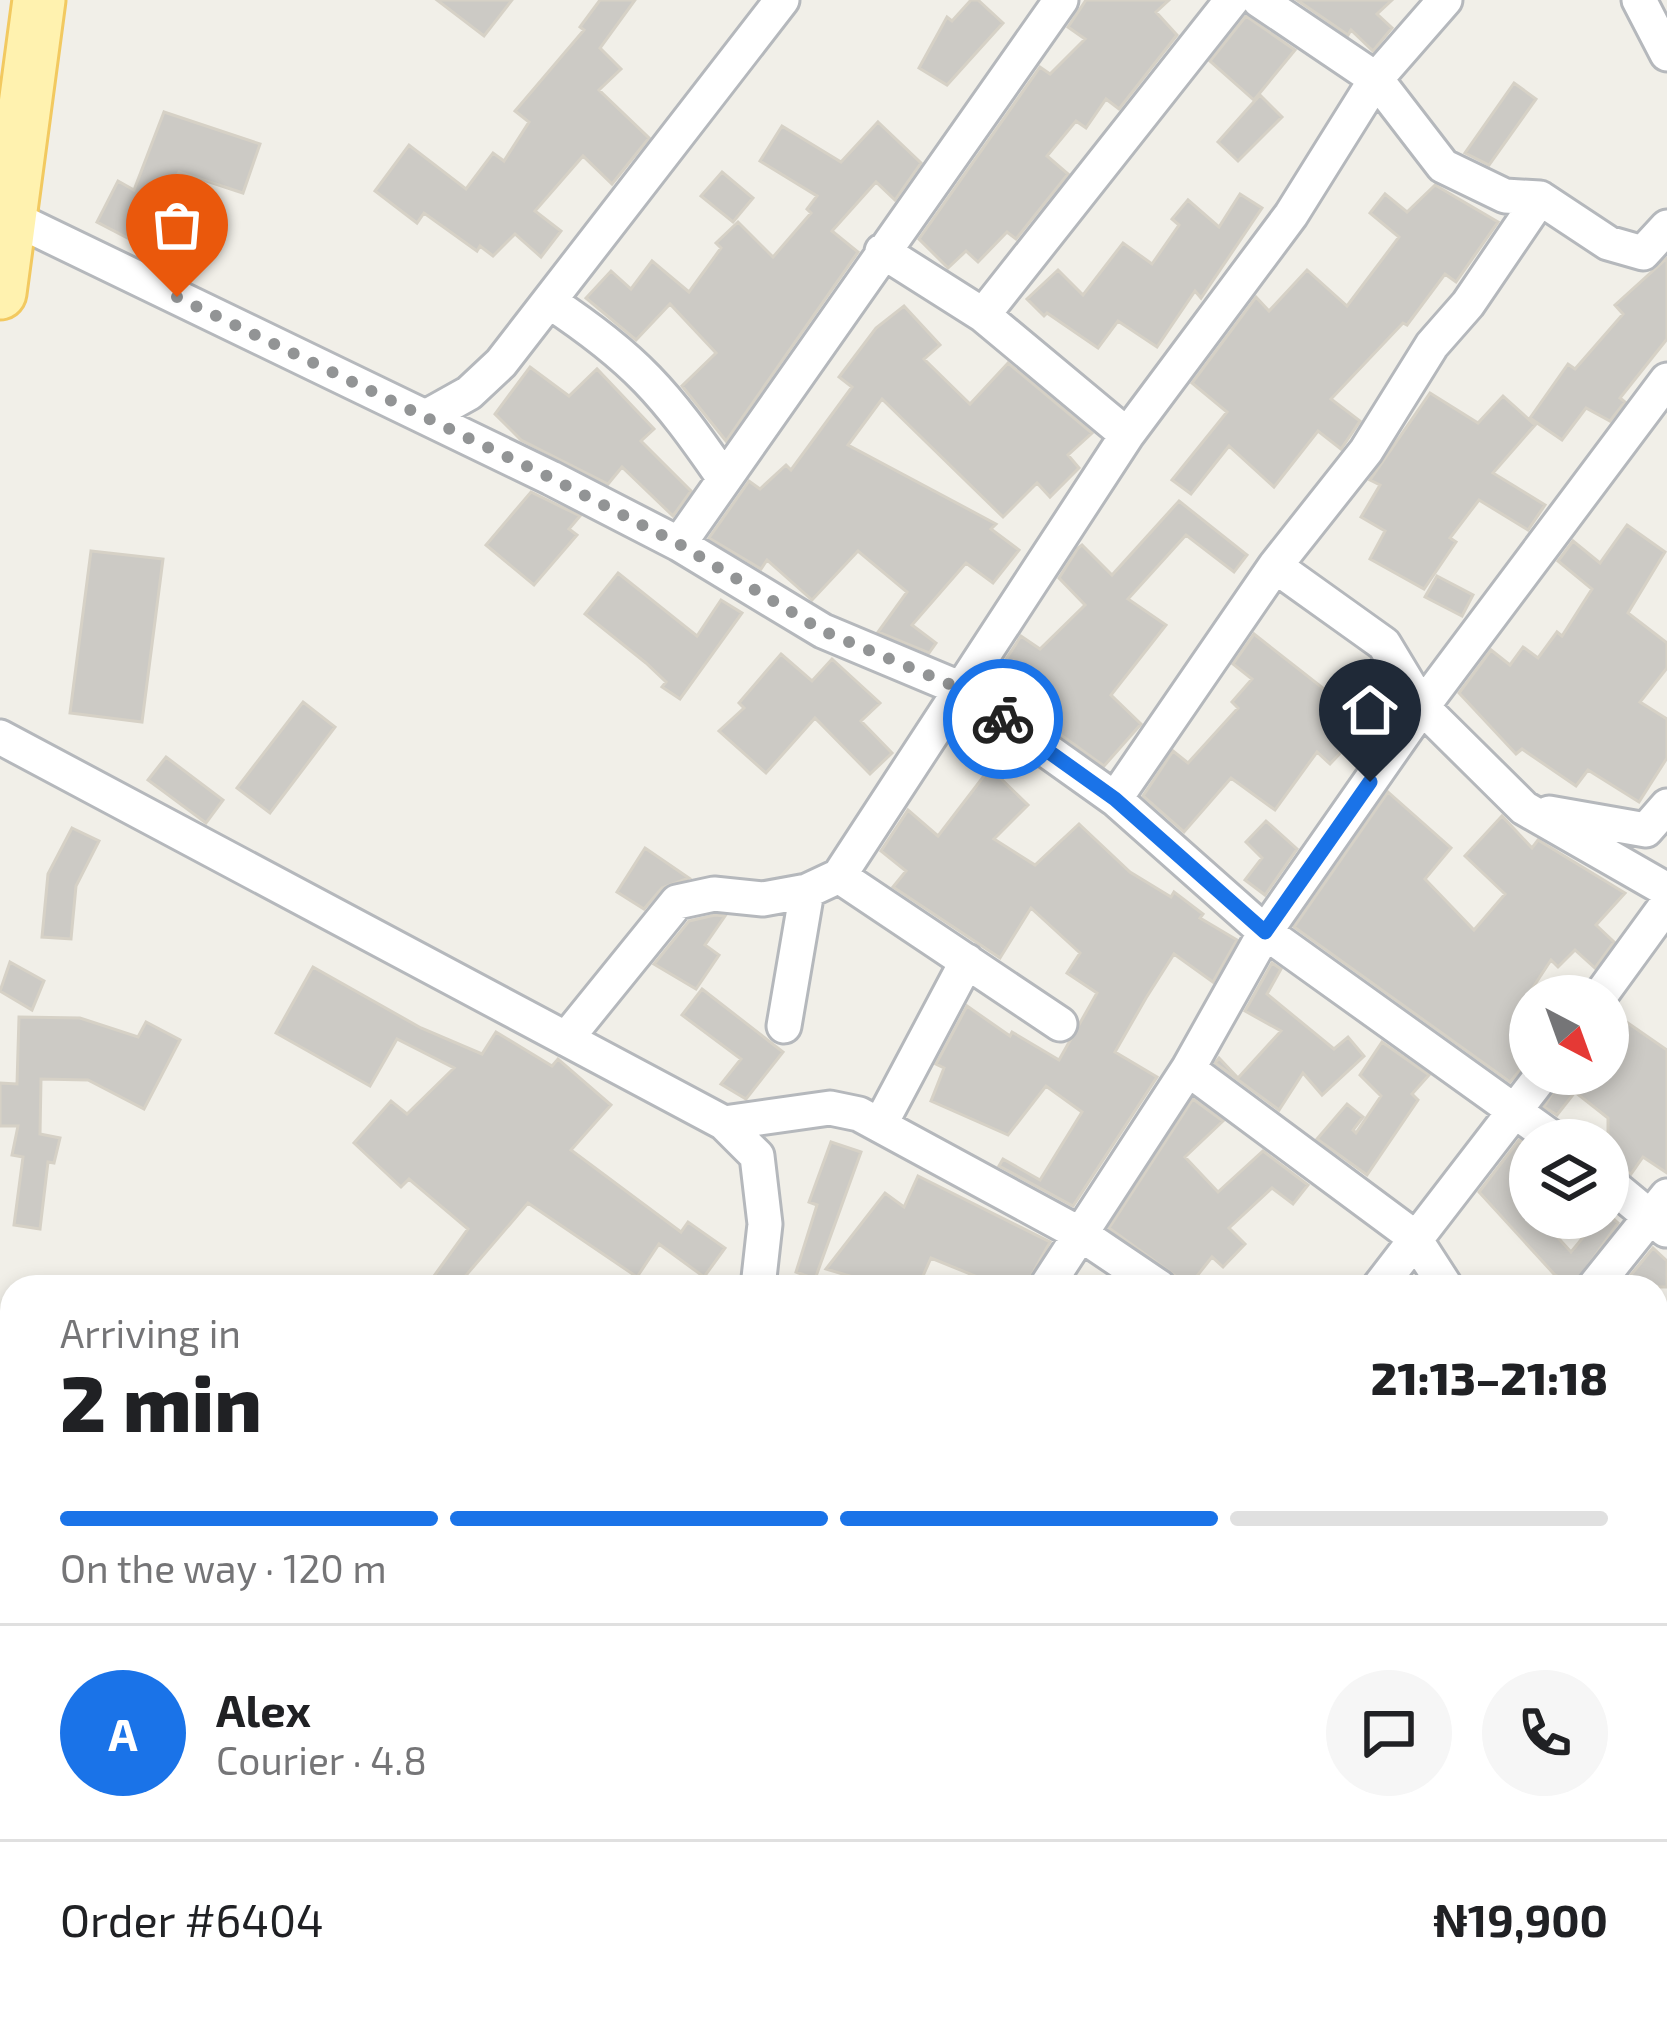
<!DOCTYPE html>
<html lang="en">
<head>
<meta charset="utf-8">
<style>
	:root { --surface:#fff; --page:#f6f6f6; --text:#202124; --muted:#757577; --line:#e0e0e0; --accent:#1a73e8 }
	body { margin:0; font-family:"Exo 2",sans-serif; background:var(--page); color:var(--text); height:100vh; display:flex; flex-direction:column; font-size:45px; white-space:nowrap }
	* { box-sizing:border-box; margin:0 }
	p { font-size:39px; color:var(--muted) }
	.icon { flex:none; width:66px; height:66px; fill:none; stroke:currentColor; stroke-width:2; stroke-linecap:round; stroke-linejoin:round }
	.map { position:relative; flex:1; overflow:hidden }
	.details { position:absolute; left:0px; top:1275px; width:1668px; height:744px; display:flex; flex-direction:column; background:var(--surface); border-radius:36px 36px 0 0; box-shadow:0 6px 18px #0003 }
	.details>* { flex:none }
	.needle { width:78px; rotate:139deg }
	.buttons { position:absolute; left:1509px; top:975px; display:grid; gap:24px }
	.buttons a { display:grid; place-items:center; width:120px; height:120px; border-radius:50%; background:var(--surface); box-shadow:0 6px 18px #0003; font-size:60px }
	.pin { position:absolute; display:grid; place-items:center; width:102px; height:102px; color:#fff; margin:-123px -51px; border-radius:50% 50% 50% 0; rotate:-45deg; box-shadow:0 0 12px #0007 }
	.pin .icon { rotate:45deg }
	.courier { position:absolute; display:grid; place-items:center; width:120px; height:120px; margin:-60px; border:9px solid #1a73e8; border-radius:50%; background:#fff; color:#222; box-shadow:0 3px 15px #0007 }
	.overview em { font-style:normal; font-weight:800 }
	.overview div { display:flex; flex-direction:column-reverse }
	.overview { display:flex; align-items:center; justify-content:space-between; height:204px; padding:0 60px }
	h1 { font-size:78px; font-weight:800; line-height:90px }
	.bar { display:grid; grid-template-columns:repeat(4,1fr); gap:18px 12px; align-content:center; height:144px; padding:0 60px }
	.bar i { height:15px; border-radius:9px; background:var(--line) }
	.bar .current { background:var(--accent) }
	.bar p { grid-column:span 4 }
	.line { display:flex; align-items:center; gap:30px; padding:0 60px; border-top:3px solid var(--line) }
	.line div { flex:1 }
	.round { display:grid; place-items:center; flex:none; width:126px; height:126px; border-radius:63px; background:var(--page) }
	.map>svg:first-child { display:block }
</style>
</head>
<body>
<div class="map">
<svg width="1667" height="2019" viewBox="0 0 1667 2019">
	<rect width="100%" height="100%" fill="#f1efe8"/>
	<path fill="#cccac5" stroke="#d6d1c6" stroke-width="3" d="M437 0H512L484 36Z
		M600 0H635L600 48 621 69 599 90 649 138 612 184 583 156 535 211 561 231 541 257 515 234 493 256 480 246 477 251 424 213 417 223 375 191 409 145 466 189 493 153 504 161 529 122 515 111 584 30 580 27Z
		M971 0H978L1003 23 947 85 919 68 947 17 952 21Z
		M1086 0H1169L1156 12 1177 35 1119 109 1106 99 1086 128 1076 121 1047 156 1068 174 1016 239 1007 232 978 262 966 251 948 268 919 239 1040 67 1050 74 1085 39 1068 27Z
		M1297 0H1392L1377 14 1392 28 1373 51 1351 30 1348 35Z
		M1246 16 1295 50 1254 100 1210 61Z
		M1514 83 1536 99 1489 165 1465 153Z
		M1260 95 1282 117 1238 161 1218 142Z
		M164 112 260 144 243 193 179 172 141 245 97 222 118 181 134 190Z
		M878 122 921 163 895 200 876 182 832 231 858 252 726 441 682 386 716 353 670 304 636 340 586 298 611 271 631 289 652 261 689 292 721 248 716 243 738 222 773 257 811 213 807 209 817 196 760 161 782 126 841 162Z
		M722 172 753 198 733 222 701 196Z
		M1435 185 1498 222 1456 282 1445 274 1407 325 1403 323 1331 399 1360 421 1341 449 1318 431 1274 487 1229 446 1191 494 1172 480 1227 412 1192 383 1256 297 1269 311 1307 270 1347 306 1399 237 1370 213 1385 194 1407 212Z
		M1240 194 1262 208 1201 298 1195 291 1157 347 1118 321 1098 348 1047 313 1044 316 1027 299 1058 270 1083 295 1123 243 1152 264 1179 225 1172 219 1188 200 1219 227Z
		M1667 258V339L1620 398 1625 402 1610 421 1586 408 1562 440 1530 418 1568 364 1575 369 1623 314 1615 305Z
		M904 306 940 345 924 359 970 404 1008 363 1092 433 1068 455 1079 468 1050 497 1037 483 1003 517 882 399 848 445 996 524 991 529 1019 550 993 583 966 563 912 625 936 643 929 653 878 632 907 592 858 551 812 600 767 560 761 569 709 538 749 481 760 489 786 465 791 470 852 387 839 377 876 328Z
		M530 367 569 396 597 369 654 429 641 441 691 491 673 516 622 467 608 484 521 440 495 414Z
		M1430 393 1478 423 1503 396 1535 425 1493 473 1545 505 1528 530 1479 500 1450 538 1456 542 1424 589 1370 559 1385 531 1361 517 1380 485 1370 480Z
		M531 492 580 516 569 529 577 535 534 585 486 545Z
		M1179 501 1247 555 1234 572 1186 535 1128 599 1166 625 1111 695 1141 724 1104 766 990 684 1021 636 1040 649 1085 605 1059 578 1078 548 1082 545 1112 575Z
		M1627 525 1665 552 1628 613 1667 643V668L1640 702 1667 719V758L1639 802 1588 770 1576 786 1522 749 1516 754 1459 693 1491 650 1510 665 1523 647 1538 658 1557 632 1562 636 1592 589 1558 561 1573 541 1600 563Z
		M91 551 163 559 142 722 70 713Z
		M618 573 697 636 721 600 742 613 680 699 662 687 666 682 646 663 585 614Z
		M1437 576 1473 595 1462 616 1425 597Z
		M1254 634 1338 700 1370 662 1392 698 1330 764 1317 752 1275 810 1231 778 1184 832 1143 796 1173 751 1188 763 1238 708 1232 702 1252 679 1233 664Z
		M781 654 812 681 832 659 880 703 861 721 892 753 870 774 815 718 766 773 719 731 744 708 739 703Z
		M303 702 335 727 270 813 237 788Z
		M166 757 223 800 206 823 148 780Z
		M990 768 1028 805 994 839 1035 865 1079 824 1130 872 1171 897 1174 892 1203 914 1200 918 1237 940 1213 982 1174 954 1146 998 1115 1052 1157 1077 1073 1206 999 1166 1003 1159 1040 1180 1082 1112 1046 1086 1008 1135 931 1101 944 1068 936 1064 967 1006 1010 1036 1012 1032 1059 1060 1097 993 1067 973 1080 953 1031 908 1000 958 893 887 906 871 881 851 908 810 938 836Z
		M1388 792 1451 848 1425 879 1474 930 1505 894 1465 856 1502 816 1532 848 1538 840 1625 893 1596 925 1614 942 1595 968 1575 950 1558 967 1551 960 1530 992V1058L1510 1082 1294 927Z
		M1266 821 1297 849 1265 895 1245 880 1262 858 1246 842Z
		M72 828 99 841 76 886 71 939 42 937 48 874Z
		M645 848 689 878 662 888 644 909 617 892Z
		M715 915 725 916 705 945 719 955 696 989 654 964 689 921Z
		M10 962 44 981 32 1010 0 991Z
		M1272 963 1281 969 1267 994 1334 1049 1348 1037 1364 1056 1322 1095 1303 1073 1279 1110 1215 1063 1219 1058 1238 1078 1281 1031 1245 1011Z
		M313 967 421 1028 482 1054 496 1032 552 1066 558 1059 611 1105 571 1150 681 1232 688 1222 725 1248 704 1277 659 1244 637 1277 528 1203 456 1287H426L468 1229 409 1179 401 1187 354 1143 391 1101 407 1114 454 1068 397 1039 370 1086 276 1033Z
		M702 989 783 1052 746 1099 721 1084 741 1059 682 1015Z
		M1612 1012 1667 1050V1173L1643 1157 1631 1174 1608 1161V1118L1575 1092 1557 1115 1544 1107 1564 1074H1608Z
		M19 1017 80 1018 138 1037 146 1022 180 1040 144 1109 88 1080 41 1079 40 1134 60 1138 54 1163 48 1162 40 1229 14 1225 23 1157 12 1155 18 1126H0V1083L17 1084Z
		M1382 1042 1429 1075 1412 1094 1418 1100 1367 1175 1317 1139 1347 1104 1363 1117 1353 1130 1356 1133 1381 1096 1360 1075Z
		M1193 1099 1223 1121 1185 1157 1218 1192 1263 1151 1308 1185 1293 1204 1272 1188 1229 1228 1245 1244 1223 1267 1212 1257 1189 1286 1109 1228Z
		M1519 1140 1530 1148V1218H1540L1571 1252 1599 1218 1608 1214 1618 1223 1573 1287 1554 1274 1479 1192Z
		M831 1142 861 1152 815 1279 796 1272 817 1205 809 1202Z
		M918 1176 1050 1242 1025 1287H1002L931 1258 918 1287H847L853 1277 826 1269 885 1193 904 1207Z
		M1653 1248 1667 1261V1287H1621Z"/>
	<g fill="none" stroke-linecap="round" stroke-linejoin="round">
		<g stroke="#b5b8bc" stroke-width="39">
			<path id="minor" d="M1259 0 1376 79 1443 166 1505 196 1540 198 1608 243 1643 253 1667 227
				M1639 0 1667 54
				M1540 198 1468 304 1432 345 1366 451 1275 566 1384 644 1422 707 1524 808 1667 890
				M11 217 551 478 679 544 823 631 959 688 1115 799 1265 932 1555 1140
				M882 251 983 315 1127 435
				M550 302C636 359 665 393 723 477
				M983 315 1232 0
				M426 417 469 393 501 363 782 0
				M679 544 1061 0
				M0 737 724 1123 757 1156 765 1224 758 1287
				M1115 799 1275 566
				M1549 813 1646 830 1667 806
				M839 876 1060 1024
				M1600 996 1667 904
				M784 1026 807 891
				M566 1039 677 902 714 894 763 899 807 891 839 876 1127 435 1291 215 1376 79 1445 0
				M1188 1069 1413 1236 1446 1287
				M724 1123 830 1108 859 1114 1082 1235 1159 1287
				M881 1123 967 961
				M1608 1182 1666 1230
				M1046 1287 1188 1069 1265 932 1422 707 1667 380
				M1379 1287 1543 1074
				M1594 1287 1667 1196
				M1656 1504 1667 1510
				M1656 1587 1667 1565
				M807 2007 820 2019
				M1561 2007 1577 2019
				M214 2019 227 2007
				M441 2019 448 2007
				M673 2019 676 2007
				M996 2019 1002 2007
				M1331 2019 1341 2007"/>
		</g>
		<g stroke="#f2c960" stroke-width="57">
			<path id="primary" d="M0 293 39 0"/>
		</g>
		<use href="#minor" stroke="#fff" stroke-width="33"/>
		<use href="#primary" stroke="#fff2af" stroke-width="51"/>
	</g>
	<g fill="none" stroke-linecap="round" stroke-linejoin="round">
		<path stroke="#929495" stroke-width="12" stroke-dasharray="0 21.6" d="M177 297 551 478 679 544 823 631 959 688 1003 719"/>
		<path stroke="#1a73e8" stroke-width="15" d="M1003 719 1115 799 1265 932 1370 782"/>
	</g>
</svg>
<div class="buttons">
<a><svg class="needle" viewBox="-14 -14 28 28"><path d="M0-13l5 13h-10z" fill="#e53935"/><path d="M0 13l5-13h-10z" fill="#757577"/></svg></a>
<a><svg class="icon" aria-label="layers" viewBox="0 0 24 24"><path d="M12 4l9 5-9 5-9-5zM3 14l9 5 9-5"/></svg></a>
</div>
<div class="pin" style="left:177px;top:297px;background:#ea580c"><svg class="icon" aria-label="bag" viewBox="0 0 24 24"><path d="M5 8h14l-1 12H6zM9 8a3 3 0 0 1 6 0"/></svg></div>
<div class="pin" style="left:1370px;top:782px;background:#1f2937"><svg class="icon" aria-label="home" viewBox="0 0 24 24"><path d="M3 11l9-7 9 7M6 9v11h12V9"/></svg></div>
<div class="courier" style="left:1003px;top:719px"><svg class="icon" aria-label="bike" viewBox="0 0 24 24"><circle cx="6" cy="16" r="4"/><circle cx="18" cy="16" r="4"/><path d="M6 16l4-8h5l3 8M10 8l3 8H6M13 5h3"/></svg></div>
<section class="details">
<div class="overview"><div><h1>2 min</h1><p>Arriving in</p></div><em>21:13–21:18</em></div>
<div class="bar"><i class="current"></i><i class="current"></i><i class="current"></i><i></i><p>On the way · 120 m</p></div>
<div class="line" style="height:216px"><b class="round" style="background:var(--accent);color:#fff">A</b><div><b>Alex</b><p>Courier · 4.8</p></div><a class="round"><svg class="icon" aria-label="chat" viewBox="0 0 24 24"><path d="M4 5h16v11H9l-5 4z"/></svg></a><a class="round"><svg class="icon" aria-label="phone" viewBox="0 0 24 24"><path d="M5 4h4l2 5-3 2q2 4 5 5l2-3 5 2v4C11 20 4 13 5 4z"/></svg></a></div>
<div class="line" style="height:156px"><div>Order #6404</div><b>₦19,900</b></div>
</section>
</div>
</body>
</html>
